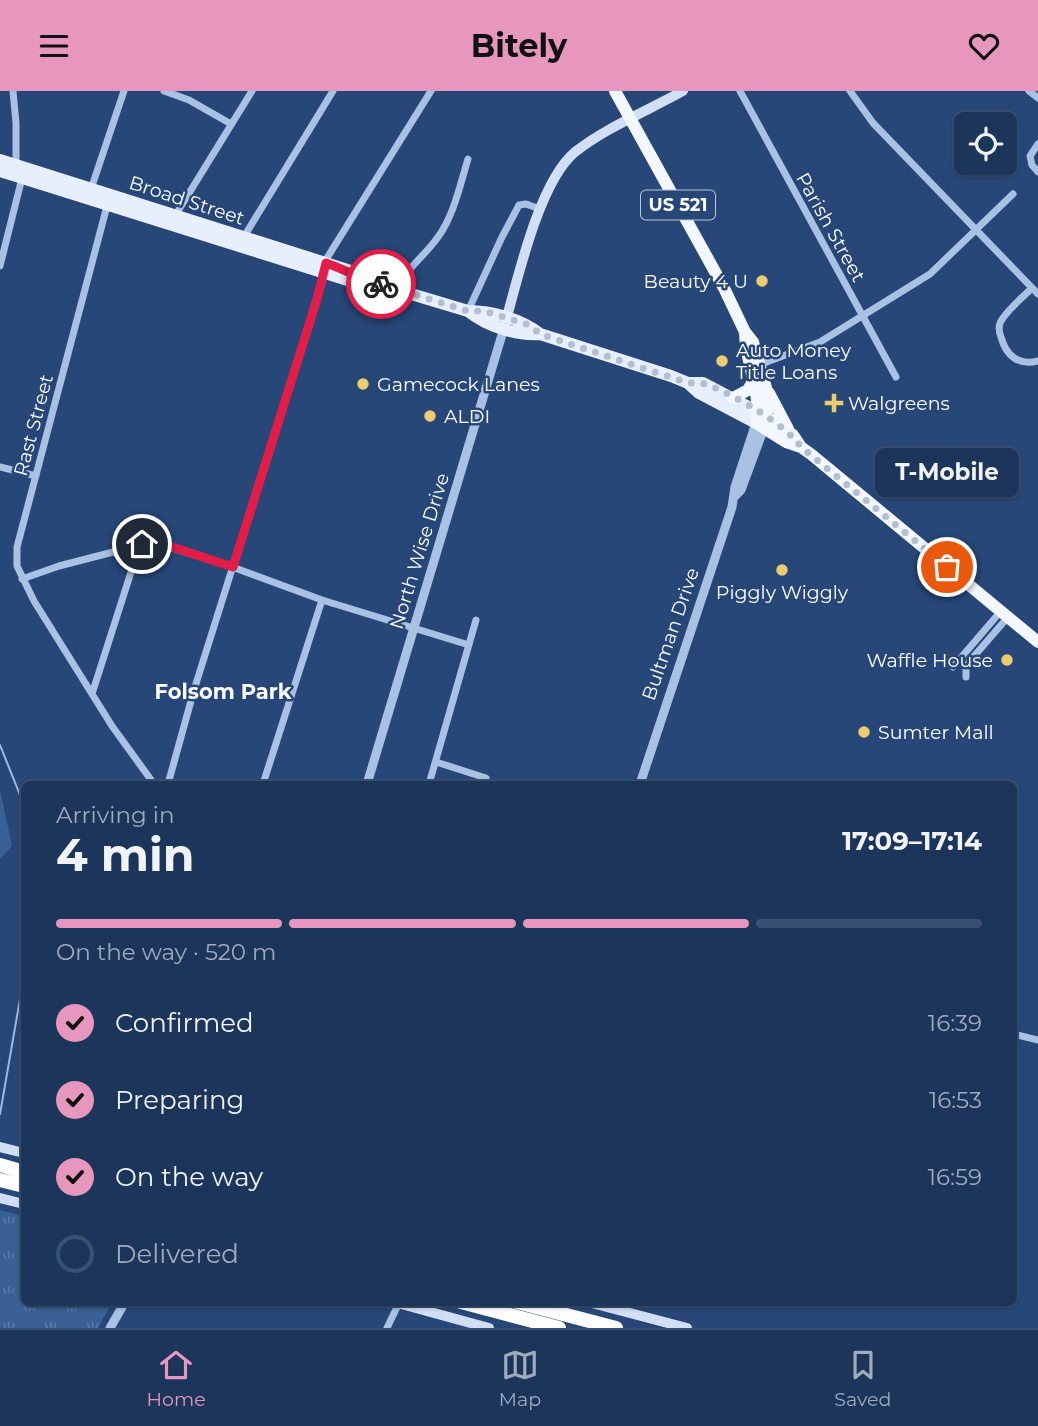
<!DOCTYPE html>
<html lang="en">
<head>
<meta charset="utf-8">
<style>
	:root { --surface:#1c355a; --page:#294063; --text:#f1f3f6; --muted:#a0abbb; --line:#3a5070; --accent:#e797bd }
	body { margin:0; font-family:Montserrat,sans-serif; background:var(--page); color:var(--text); height:100vh; display:flex; flex-direction:column; font-size:26px; white-space:nowrap }
	* { box-sizing:border-box; margin:0 }
	p { font-size:23px; color:var(--muted) }
	.icon { flex:none; width:38px; height:38px; fill:none; stroke:currentColor; stroke-width:2; stroke-linecap:round; stroke-linejoin:round }
	.map { position:relative; flex:1; overflow:hidden }
	.drawer { position:absolute; left:21px; top:690px; width:996px; height:525px; display:flex; flex-direction:column; background:var(--surface); border-radius:10px; box-shadow:0 2px 5px #0004,0 0 0 2px var(--line) }
	.drawer>* { flex:none }
	.tools { position:absolute; left:954px; top:21px; display:grid; gap:14px }
	.tools a { display:grid; place-items:center; width:63px; height:63px; border-radius:10px; background:var(--surface); box-shadow:0 2px 5px #0004,0 0 0 2px var(--line); font-size:35px }
	.pin { position:absolute; display:grid; place-items:center; width:60px; height:60px; color:#fff; margin:-30px; border:4px solid #fff; border-radius:50%; box-shadow:0 2px 7px #0007 }
	.courier { position:absolute; display:grid; place-items:center; width:70px; height:70px; margin:-35px; border:5px solid #e11d48; border-radius:50%; background:#fff; color:#222; box-shadow:0 2px 9px #0007 }
	.bubble { position:absolute; height:49px; border-radius:10px; background:var(--surface); box-shadow:0 2px 5px #0004,0 0 0 2px var(--line); font-size:23px; font-weight:700; line-height:49px; text-align:center }
	.overview em { font-style:normal; font-weight:700 }
	.overview div { display:flex; flex-direction:column-reverse }
	.overview { display:flex; align-items:center; justify-content:space-between; height:119px; padding:0 35px }
	h1 { font-size:46px; font-weight:700; line-height:52px }
	.bar { display:grid; grid-template-columns:repeat(4,1fr); gap:10px 7px; align-content:center; height:84px; padding:0 35px }
	.bar i { height:9px; border-radius:5px; background:var(--line) }
	.bar .active { background:var(--accent) }
	.bar p { grid-column:span 4 }
	ol { padding:0 35px; list-style:none }
	li { display:flex; align-items:center; gap:21px; height:77px }
	li p { margin-inline-start:auto }
	li .icon { padding:7px; border-radius:50%; background:var(--accent); color:#111; stroke-width:4 }
	li:last-child { color:var(--muted) }
	li i { width:38px; height:38px; border:4px solid var(--line); border-radius:50% }
	header { display:flex; justify-content:space-between; align-items:center; height:91px; padding:0 35px; background:var(--accent); color:#111; font-size:32px; font-weight:700 }
	.dock { display:flex; justify-content:space-around; align-items:center; height:98px; border-top:2px solid var(--line); background:var(--surface); font-size:19px; color:var(--muted) }
	.dock a { display:grid; justify-items:center; gap:4px }
	.dock .active { color:var(--accent) }
	.map>svg:first-child { display:block }
</style>
</head>
<body>
<header><svg class="icon" aria-label="menu" viewBox="0 0 24 24"><path d="M4 6h16M4 12h16M4 18h16"/></svg>Bitely<svg class="icon" aria-label="heart" viewBox="0 0 24 24"><path d="M12 20l-8-8c-3-5 5-10 8-4 3-6 11-1 8 4z"/></svg></header>
<div class="map">
<svg width="1038" height="1237" viewBox="0 0 1038 1237">
	<defs>
		<pattern id="grass-tufts" width="24" height="20" patternUnits="userSpaceOnUse" patternTransform="scale(1.75)"><rect width="24" height="20" fill="#3a6095"/><path d="M3 7l-1-3M5 7V3M7 7l1-3M15 17l-1-3M17 17v-4M19 17l1-3" fill="none" stroke="#5878a5"/></pattern>
	</defs>
	<rect width="100%" height="100%" fill="#264778"/>
	<path fill="url(#grass-tufts)" d="M0 1119 24 1125V1211H112L98 1237H0Z"/>
	<path fill="#3a6095" d="M0 699 12 755 0 768Z"/>
	<g fill="none" stroke-linecap="round" stroke-linejoin="round">
		<path stroke="#9dbbe3" stroke-width="2" d="M0 654 24 714
			M0 1023 24 885"/>
		<path stroke="#a9c1e3" stroke-width="7" d="M13 0 16 32V74
			M164 0 189 9 231 33
			M740 0 896 286
			M850 0 873 32 1038 203
			M1029 0 1038 7
			M1038 53 1030 65 1032 74 1038 81
			M91 98 124 0
			M107 115 17 456V475L34 510 112 635 154 693
			M175 125 252 0
			M242 149 333 0
			M0 175 22 87
			M1032 197C1022 207 1008 218 1001 230 998 235 999 241 1001 246 1006 265 1019 275 1038 270
			M398 198C408 175 424 166 438 146 454 124 460 94 468 68
			M468 220 502 146 519 114 526 113 540 118
			M759 274 820 251 930 183 1013 103
			M0 376 36 385
			M22 488 59 475 152 451 224 473 322 509 469 554
			M953 576 1001 520
			M966 586V577L969 571 1008 526
			M92 603 140 453
			M436 671 486 687
			M168 693 194 599 322 192 327 167 431 0
			M263 693 322 509
			M429 693 476 529
			M1013 943 1038 949
			M387 1237 399 1212"/>
		<path stroke="#a9c1e3" stroke-width="9" d="M735 405 741 399 764 337
			M367 693 504 237
			M640 693 732 416 735 396 756 332
			M110 1237 125 1211"/>
		<path stroke="#d1def3" stroke-width="10" d="M505 233C518 187 539 91 575 61 607 36 647 20 683 0
			M0 1056 24 1062
			M0 1107 24 1113
			M394 1211 489 1237
			M588 1211 687 1237"/>
		<path stroke="#e7effc" stroke-width="12" d="M0 69 357 182 361 188 468 220C492 220 521 228 540 243
			M0 80 354 191 361 188
			M468 220C487 235 516 245 540 243L671 285 688 292 699 302 756 332
			M688 292H703L758 321"/>
		<path stroke="#f3f7fe" stroke-width="12" d="M615 0 724 197 745 241 753 251 766 297 767 319 764 337
			M745 241C745 272 762 299 756 332L786 351 801 356 812 364 1038 551
			M769 302 788 338
			M733 307 748 299 755 287
			M762 323 793 344 801 356"/>
		<path stroke="#fff" stroke-width="14" d="M0 1074 24 1081
			M0 1089 24 1095
			M461 1211 559 1237
			M517 1211 616 1237"/>
	</g>
	<g fill="none" stroke-linecap="round" stroke-linejoin="round">
		<path stroke="#b3bfd0" stroke-width="7" stroke-dasharray="0 12.6" d="M381 193 468 220H484L529 234 540 243 688 292C694 292 700 292 705 293 730 301 787 334 801 356L947 476"/>
		<path stroke="#e11d48" stroke-width="9" d="M142 453H163L233 476 317 208 326 172C346 179 361 188 381 193"/>
	</g>
	<g fill="#ebcc6e" stroke="#264778" stroke-width="2.5">
		<circle cx="762" cy="190" r="7"/>
		<circle cx="722" cy="270" r="7"/>
		<circle cx="363" cy="293" r="7"/>
		<path d="M830.5 301.5h7v7h7v7h-7v7h-7v-7h-7v-7h7z"/>
		<circle cx="430" cy="325" r="7"/>
		<circle cx="782" cy="479" r="7"/>
		<circle cx="1007" cy="569" r="7"/>
		<circle cx="864" cy="641" r="7"/>
	</g>
	<g text-anchor="middle" stroke-width="5" stroke-linejoin="round" paint-order="stroke">
		<rect fill="#264778" stroke="#bec8d6" stroke-width="2" x="641" y="99.5" width="74" height="29" rx="5"/>
		<g font-size="18" font-weight="bold" fill="#fff">
			<text x="678" y="120">US 521</text>
		</g>
		<g font-size="19" fill="#fff" stroke="#264778">
			<text transform="translate(187 109) rotate(18)" y="7">Broad Street</text>
			<text transform="translate(831 136) rotate(61)" y="7">Parish Street</text>
			<text transform="translate(33 334) rotate(-75)" y="7">Rast Street</text>
			<text transform="translate(419 460) rotate(-73)" y="7">North Wise Drive</text>
			<text transform="translate(670 543) rotate(-71)" y="7">Bultman Drive</text>
		</g>
		<g font-size="19" fill="#fff" stroke="#264778" text-anchor="start">
			<text x="748" y="197" text-anchor="end">Beauty 4 U</text>
			<text x="736" y="266">Auto Money<tspan x="736" dy="22">Title Loans</tspan></text>
			<text x="377" y="300">Gamecock Lanes</text>
			<text x="848" y="319">Walgreens</text>
			<text x="444" y="332">ALDI</text>
			<text x="782" y="508" text-anchor="middle">Piggly Wiggly</text>
			<text x="993" y="576" text-anchor="end">Waffle House</text>
			<text x="878" y="648">Sumter Mall</text>
		</g>
		<g font-size="21" font-weight="bold" fill="#fff" stroke="#264778">
			<text x="223" y="608">Folsom Park</text>
		</g>
	</g>
</svg>
<div class="tools">
<a><svg class="icon" aria-label="locate" viewBox="0 0 24 24"><circle cx="12" cy="12" r="6"/><path d="M12 2v4M12 18v4M2 12h4M18 12h4"/></svg></a>
</div>
<div class="pin" style="left:947px;top:476px;background:#ea580c"><svg class="icon" aria-label="bag" viewBox="0 0 24 24"><path d="M5 8h14l-1 12H6zM9 8a3 3 0 0 1 6 0"/></svg></div>
<div class="pin" style="left:142px;top:453px;background:#1f2937"><svg class="icon" aria-label="home" viewBox="0 0 24 24"><path d="M3 11l9-7 9 7M6 9v11h12V9"/></svg></div>
<div class="courier" style="left:381px;top:193px"><svg class="icon" aria-label="bike" viewBox="0 0 24 24"><circle cx="6" cy="16" r="4"/><circle cx="18" cy="16" r="4"/><path d="M6 16l4-8h5l3 8M10 8l3 8H6M13 5h3"/></svg></div>
<div class="bubble" style="left:875px;top:357px;width:144px">T-Mobile</div>
<section class="drawer">
<div class="overview"><div><h1>4 min</h1><p>Arriving in</p></div><em>17:09–17:14</em></div>
<div class="bar"><i class="active"></i><i class="active"></i><i class="active"></i><i></i><p>On the way · 520 m</p></div>
<ol>
<li><svg class="icon" aria-label="check" viewBox="0 0 24 24"><path d="M5 12l5 5 9-10"/></svg>Confirmed<p>16:39</p></li>
<li><svg class="icon" aria-label="check" viewBox="0 0 24 24"><path d="M5 12l5 5 9-10"/></svg>Preparing<p>16:53</p></li>
<li><svg class="icon" aria-label="check" viewBox="0 0 24 24"><path d="M5 12l5 5 9-10"/></svg>On the way<p>16:59</p></li>
<li><i></i>Delivered</li>
</ol>
</section>
</div>
<nav class="dock">
<a class="active"><svg class="icon" aria-label="home" viewBox="0 0 24 24"><path d="M3 11l9-7 9 7M6 9v11h12V9"/></svg>Home</a>
<a><svg class="icon" aria-label="map" viewBox="0 0 24 24"><path d="M3 6l6-2 6 2 6-2v14l-6 2-6-2-6 2zM9 4v14M15 6v14"/></svg>Map</a>
<a><svg class="icon" aria-label="saved" viewBox="0 0 24 24"><path d="M7 4h10v16l-5-4-5 4z"/></svg>Saved</a>
</nav>
</body>
</html>
